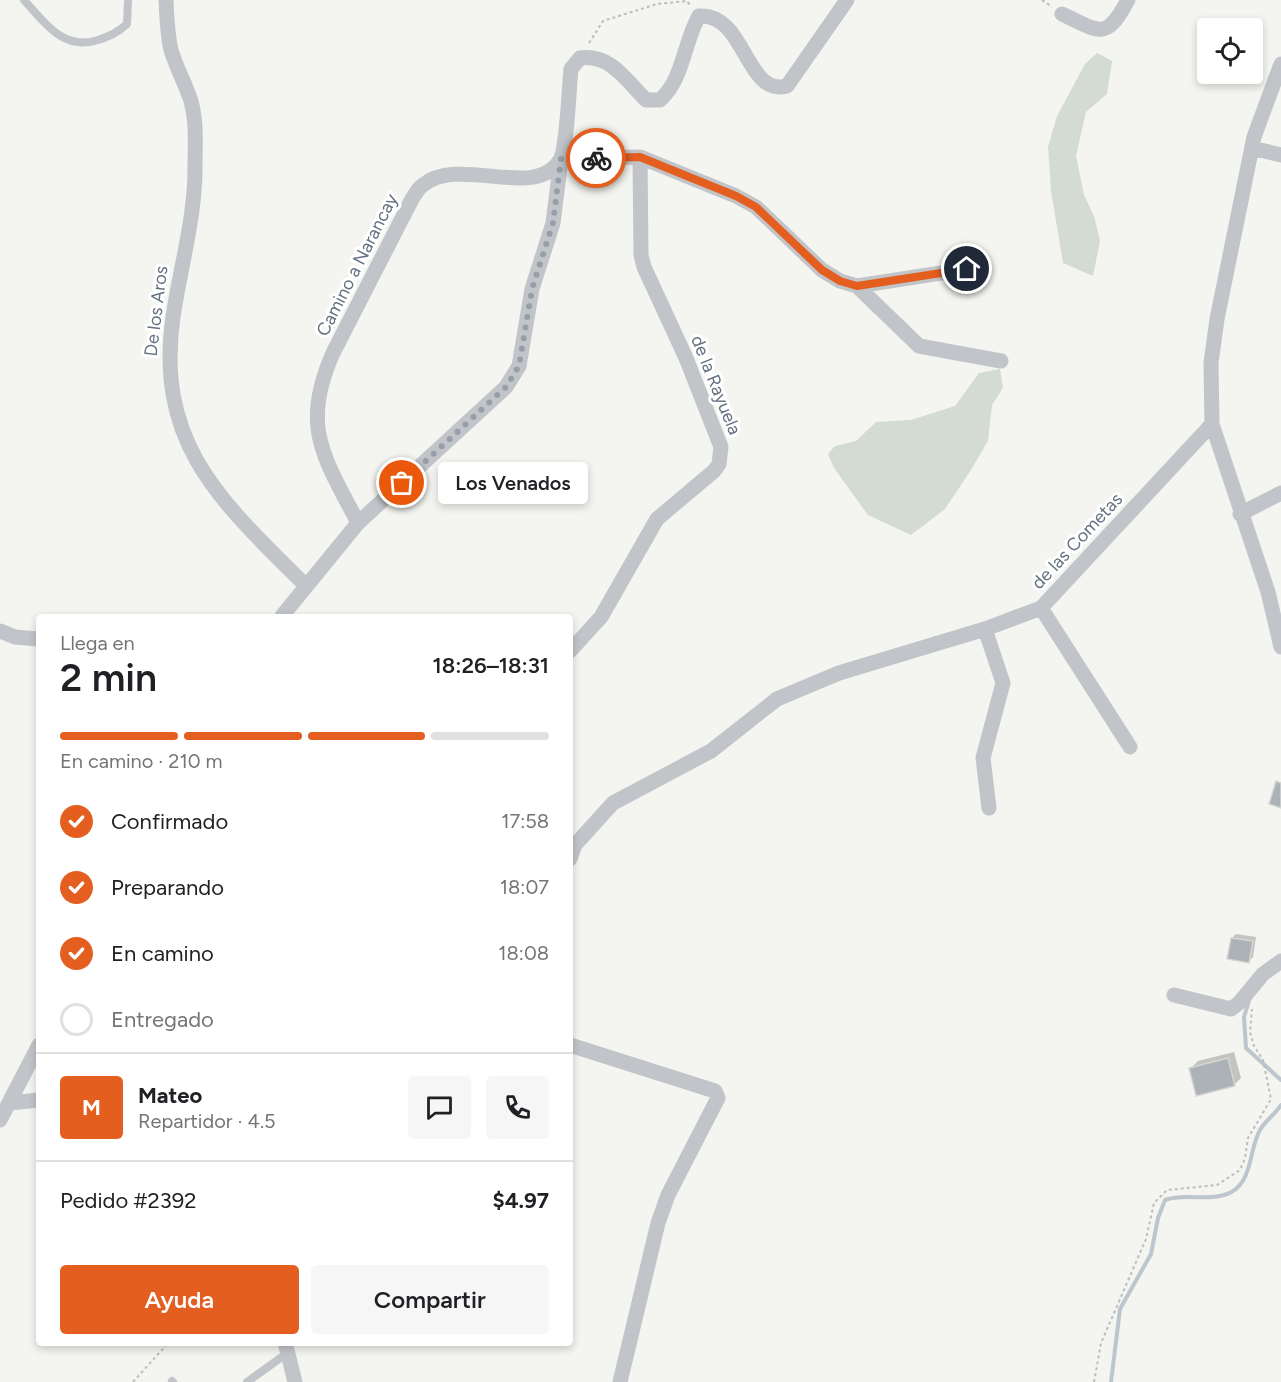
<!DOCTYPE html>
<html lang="es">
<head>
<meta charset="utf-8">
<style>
	:root { --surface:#fff; --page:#f6f6f6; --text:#202124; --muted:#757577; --line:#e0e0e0; --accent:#e45e20 }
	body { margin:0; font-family:Figtree,sans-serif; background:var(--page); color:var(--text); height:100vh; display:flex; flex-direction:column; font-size:22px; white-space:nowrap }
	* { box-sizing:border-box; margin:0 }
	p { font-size:20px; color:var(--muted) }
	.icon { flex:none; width:33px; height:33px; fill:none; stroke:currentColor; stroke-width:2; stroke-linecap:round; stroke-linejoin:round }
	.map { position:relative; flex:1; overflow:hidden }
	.drawer { position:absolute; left:36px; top:614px; width:537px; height:732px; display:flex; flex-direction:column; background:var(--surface); border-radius:6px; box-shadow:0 3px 9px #0003 }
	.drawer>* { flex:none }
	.fabs { position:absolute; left:1197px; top:18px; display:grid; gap:12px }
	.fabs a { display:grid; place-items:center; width:66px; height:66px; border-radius:6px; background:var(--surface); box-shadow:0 3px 9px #0003; font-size:30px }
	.pin { position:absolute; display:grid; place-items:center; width:51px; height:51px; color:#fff; margin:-26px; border:3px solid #fff; border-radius:50%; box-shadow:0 2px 6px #0007 }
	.courier { position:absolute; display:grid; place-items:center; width:60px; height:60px; margin:-30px; border:4px solid #e45e20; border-radius:50%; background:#fff; color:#222; box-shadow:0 2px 8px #0007 }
	.bubble { position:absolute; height:42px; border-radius:6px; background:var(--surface); box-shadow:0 3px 9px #0003; font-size:20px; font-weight:600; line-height:42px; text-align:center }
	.head em { font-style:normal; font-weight:600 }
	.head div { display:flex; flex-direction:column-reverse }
	.head { display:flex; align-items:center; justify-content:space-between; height:102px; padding:0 24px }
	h1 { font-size:39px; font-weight:600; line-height:45px }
	.bar { display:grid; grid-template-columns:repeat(4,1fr); gap:9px 6px; align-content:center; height:72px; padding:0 24px }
	.bar i { height:8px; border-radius:4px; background:var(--line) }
	.bar .on { background:var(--accent) }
	.bar p { grid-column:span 4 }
	.line { display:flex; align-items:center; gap:15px; padding:0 24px; border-top:2px solid var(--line) }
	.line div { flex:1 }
	.round { display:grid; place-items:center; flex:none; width:63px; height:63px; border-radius:6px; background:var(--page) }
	ol { padding:0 24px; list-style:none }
	li { display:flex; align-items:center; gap:18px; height:66px }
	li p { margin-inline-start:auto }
	li .icon { padding:6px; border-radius:50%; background:var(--accent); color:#fff; stroke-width:4 }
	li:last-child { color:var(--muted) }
	li i { width:33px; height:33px; border:3px solid var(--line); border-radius:50% }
	.action { display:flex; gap:12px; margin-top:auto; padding:12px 24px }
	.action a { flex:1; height:69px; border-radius:6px; background:var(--accent); color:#fff; font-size:24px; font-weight:600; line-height:69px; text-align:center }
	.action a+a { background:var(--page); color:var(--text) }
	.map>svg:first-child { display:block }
</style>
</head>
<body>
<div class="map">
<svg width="1281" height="1382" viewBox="0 0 1281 1382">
	<rect width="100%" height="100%" fill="#f4f4f0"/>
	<path fill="#d4dbd1" d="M1097 53 1112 61 1107 94 1086 112 1076 156 1084 195 1094 216 1100 241 1093 276 1063 263 1051 191 1048 147 1057 116 1085 64Z
		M1000 369 1003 388 992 405 988 441 971 470 945 509 911 535 868 515 834 468 828 454 835 446 856 441 876 422 911 420 955 406 979 373Z"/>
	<path fill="#0003" d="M1236 934 1256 937 1253 957 1249 961 1232 938Z
		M1234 1052 1241 1078 1234 1085 1191 1068 1198 1061Z"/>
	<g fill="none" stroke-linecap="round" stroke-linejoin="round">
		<path stroke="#bcc6cc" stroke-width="4" d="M1249 1001 1244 1017 1246 1048 1281 1080
			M1111 1382 1120 1309 1151 1254 1158 1218 1165 1200C1184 1193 1205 1201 1224 1195 1254 1187 1248 1150 1260 1130 1266 1120 1275 1114 1281 1105"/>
	</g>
	<path fill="#acb2b8" stroke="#d5d5d3" stroke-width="1.5" d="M1276 781 1281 783V808L1269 804Z
		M1231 938 1253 941 1249 963 1227 959Z
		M1228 1058 1235 1086 1196 1096 1189 1068Z"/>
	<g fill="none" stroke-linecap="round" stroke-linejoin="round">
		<path stroke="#bbbdbf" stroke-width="2" stroke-dasharray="3 3" stroke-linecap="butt" d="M1042 0 1052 7
			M589 43 603 21 657 4 687 1 690 5
			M133 1382 169 1342
			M1094 1382 1101 1343 1146 1239 1154 1203 1167 1190 1217 1185 1240 1170 1245 1158 1248 1138 1271 1099 1263 1060 1254 1046 1250 1032 1252 1009"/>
		<path stroke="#c1c4c8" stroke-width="8" d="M24 0C45 23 63 51 98 40 110 36 117 33 127 24L128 0
			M172 1381 173 1382
			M247 1382 286 1354"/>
		<path stroke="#c1c4c8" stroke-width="15" d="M166 0C167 17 167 33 171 50 176 67 185 83 191 101 197 123 195 146 195 169 195 218 180 269 173 317 155 445 222 502 305 585
			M1062 14C1100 32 1106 41 1128 0
			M1252 148 1281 155
			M857 286 919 346 1001 361
			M1212 424 1268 592 1281 647
			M1240 514 1281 493
			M358 523C324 457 300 427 333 353L412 199C415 195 418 188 423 185 460 155 536 201 560 160 567 149 569 87 571 69L580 58C611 54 626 80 646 100H660C684 78 683 44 699 16 746 13 745 97 787 86L847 0
			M1041 608 1130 747
			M282 616 358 523 506 387 519 366 532 289 553 223 561 159 640 157 736 196 756 207 822 270 840 281 857 286 967 269
			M985 629 1003 683 983 758 989 808
			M0 631 15 637 39 639
			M570 651 601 617 657 519 714 471 719 464 721 447 686 358 644 267 641 255 640 157
			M570 859 575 845 613 803 711 751 777 699 839 673 985 629 1041 608 1212 424 1211 363 1217 319 1254 137 1281 64
			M1174 995 1231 1009 1239 1003 1263 974 1281 961
			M570 1045 715 1091 718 1098 668 1195 658 1223 620 1382
			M10 1103 39 1100
			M0 1120 39 1045
			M285 1342 295 1382"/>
	</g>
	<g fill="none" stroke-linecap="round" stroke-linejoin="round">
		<path stroke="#969fa8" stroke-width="6" stroke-dasharray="0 10.8" d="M402 483 506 387 519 366 532 289 553 223 561 159 596 158"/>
		<path stroke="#e45e20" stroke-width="8" d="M596 158 640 157 736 196 756 207 822 270 840 281 857 286 967 269"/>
	</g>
	<g text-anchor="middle" stroke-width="6" stroke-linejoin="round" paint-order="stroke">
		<g font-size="18" fill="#637181" stroke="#fff">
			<text transform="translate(357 265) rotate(-63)" y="6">Camino a Narancay</text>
			<text transform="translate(156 311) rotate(-83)" y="6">De los Aros</text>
			<text transform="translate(716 385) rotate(68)" y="6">de la Rayuela</text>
			<text transform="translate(1077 541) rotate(-47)" y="6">de las Cometas</text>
		</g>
	</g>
</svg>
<div class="fabs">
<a><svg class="icon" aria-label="locate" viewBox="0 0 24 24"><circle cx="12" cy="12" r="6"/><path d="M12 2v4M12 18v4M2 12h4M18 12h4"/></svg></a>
</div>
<div class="pin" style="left:402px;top:483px;background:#ea580c"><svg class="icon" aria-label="bag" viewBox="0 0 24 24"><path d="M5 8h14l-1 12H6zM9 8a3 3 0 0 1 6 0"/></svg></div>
<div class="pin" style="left:967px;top:269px;background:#1f2937"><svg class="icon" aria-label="home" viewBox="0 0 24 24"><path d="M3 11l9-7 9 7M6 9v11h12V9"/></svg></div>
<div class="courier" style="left:596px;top:158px"><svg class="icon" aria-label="bike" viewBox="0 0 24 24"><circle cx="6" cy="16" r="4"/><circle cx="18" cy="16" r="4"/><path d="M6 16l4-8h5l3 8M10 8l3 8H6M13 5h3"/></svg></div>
<div class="bubble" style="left:438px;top:462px;width:150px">Los Venados</div>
<section class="drawer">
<div class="head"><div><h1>2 min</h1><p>Llega en</p></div><em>18:26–18:31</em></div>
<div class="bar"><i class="on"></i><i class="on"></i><i class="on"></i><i></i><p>En camino · 210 m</p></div>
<ol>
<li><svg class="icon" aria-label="check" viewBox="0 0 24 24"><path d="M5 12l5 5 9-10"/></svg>Confirmado<p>17:58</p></li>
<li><svg class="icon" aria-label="check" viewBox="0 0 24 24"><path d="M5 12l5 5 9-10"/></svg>Preparando<p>18:07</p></li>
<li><svg class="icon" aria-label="check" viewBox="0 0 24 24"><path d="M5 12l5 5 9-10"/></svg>En camino<p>18:08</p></li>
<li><i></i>Entregado</li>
</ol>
<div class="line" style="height:108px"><b class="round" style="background:var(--accent);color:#fff">M</b><div><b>Mateo</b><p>Repartidor · 4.5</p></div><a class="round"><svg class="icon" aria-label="chat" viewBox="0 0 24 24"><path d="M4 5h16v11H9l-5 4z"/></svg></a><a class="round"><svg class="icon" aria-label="phone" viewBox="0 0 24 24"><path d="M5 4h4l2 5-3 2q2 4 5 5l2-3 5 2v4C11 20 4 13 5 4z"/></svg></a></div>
<div class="line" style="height:78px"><div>Pedido #2392</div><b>$4.97</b></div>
<div class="action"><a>Ayuda</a><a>Compartir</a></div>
</section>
</div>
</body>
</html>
